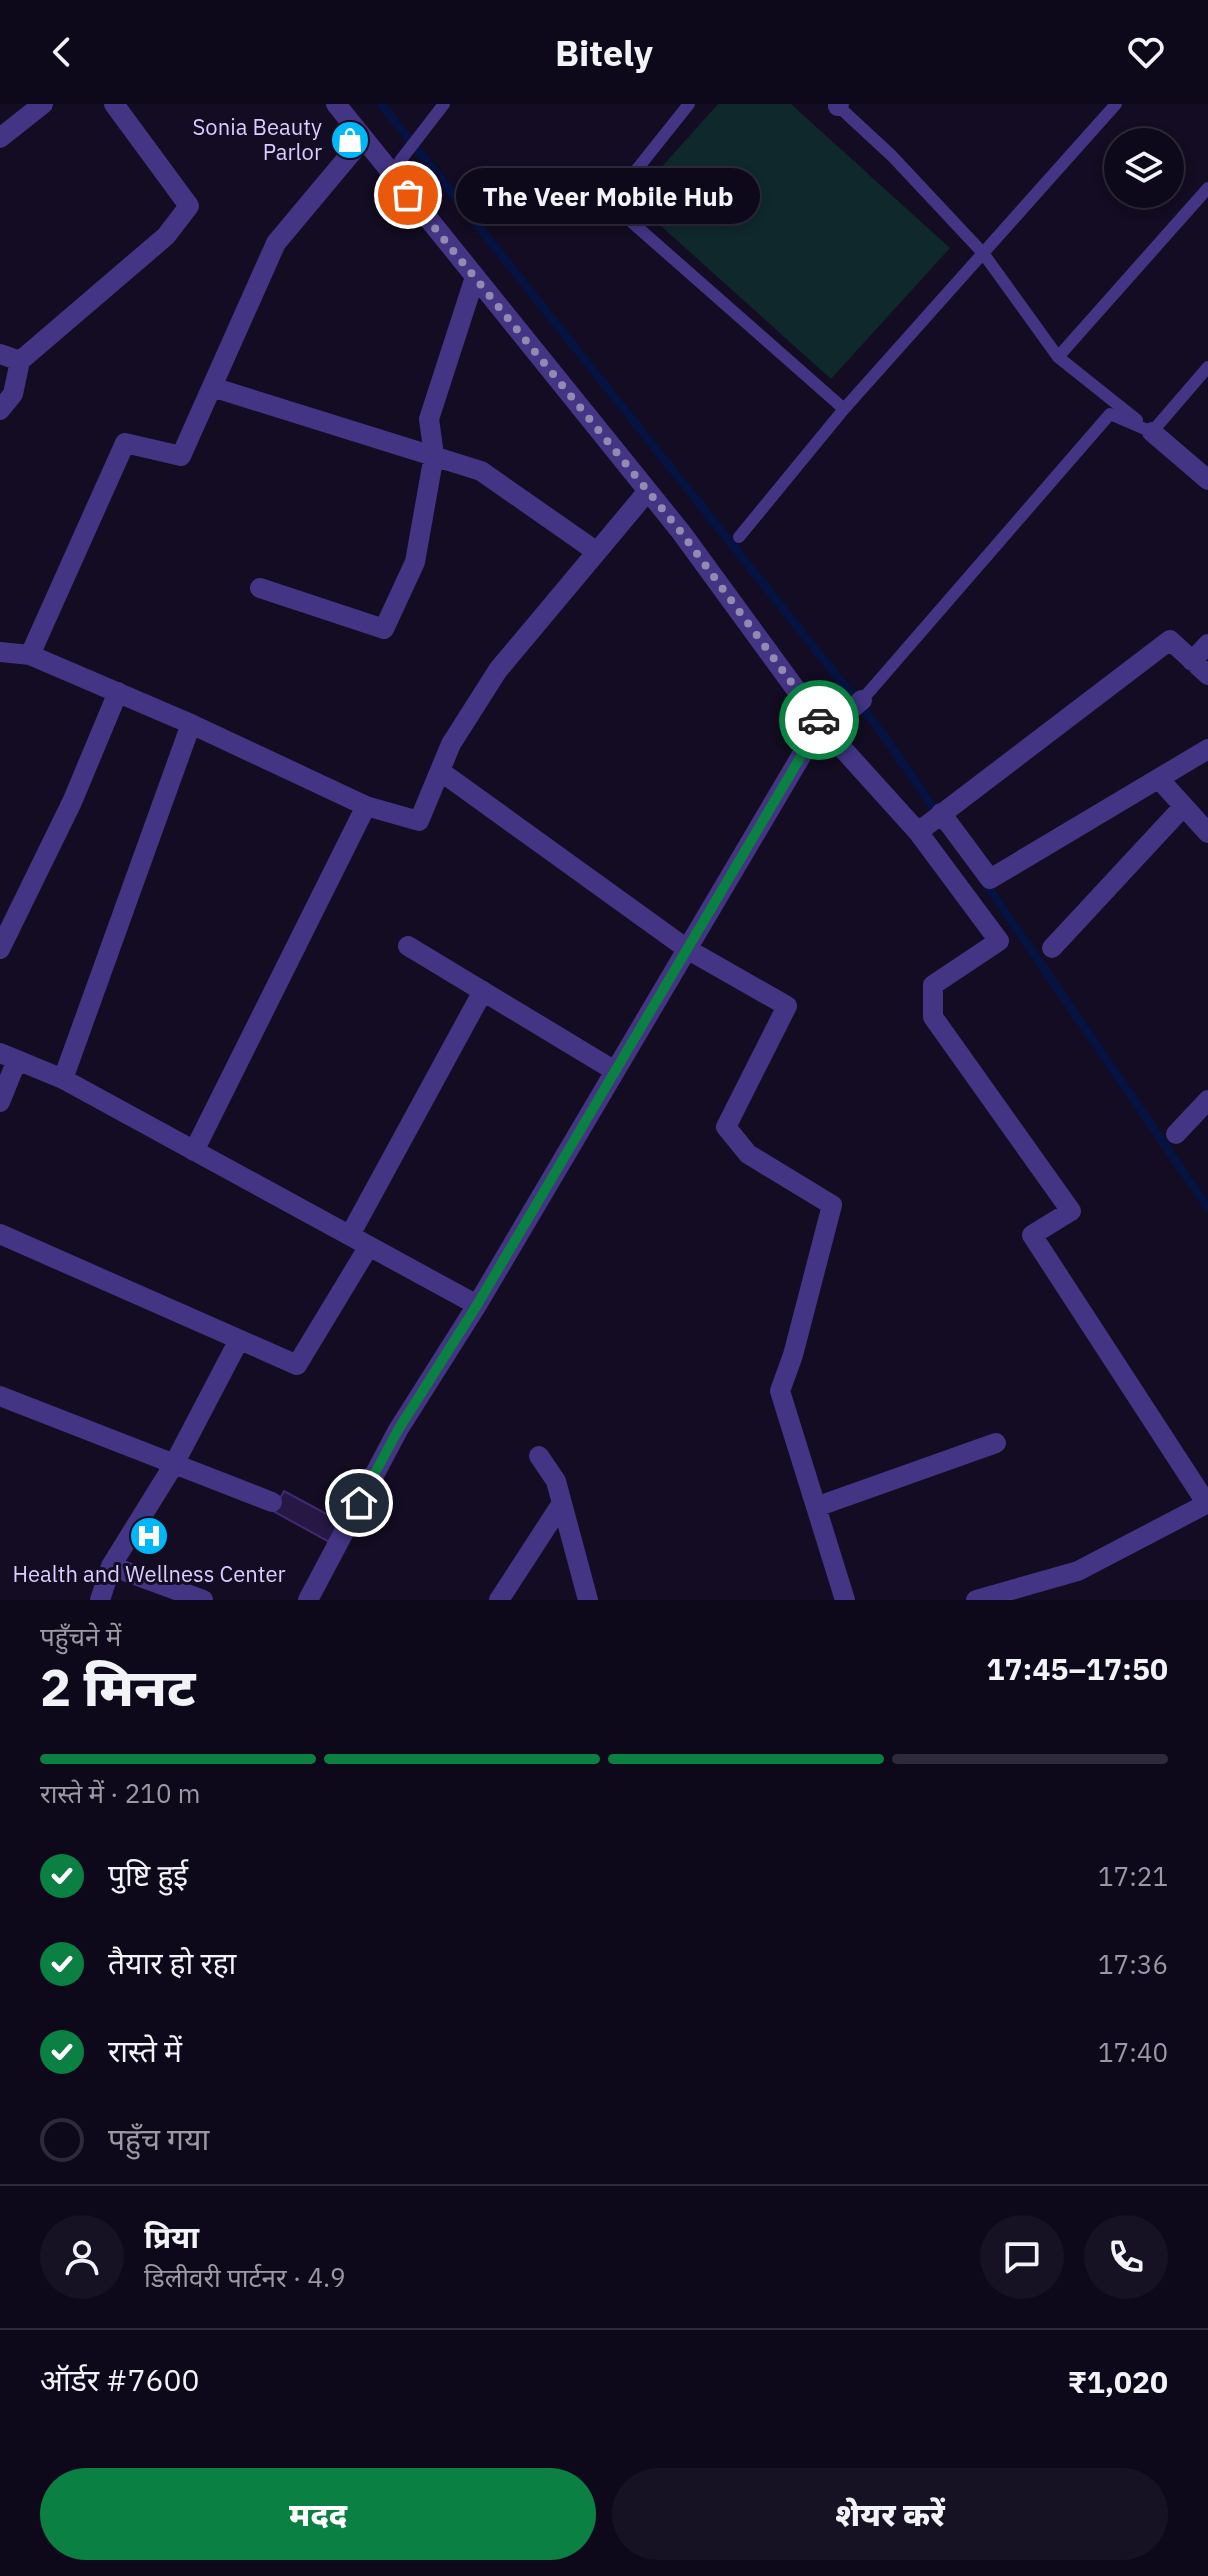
<!DOCTYPE html>
<html lang="hi">
<head>
<meta charset="utf-8">
<style>
	:root { --surface:#0e091a; --page:#171223; --text:#f1f3f6; --muted:#9b9aa2; --line:#2e2a39; --accent:#0b8043 }
	body { margin:0; font-family:"IBM Plex Sans","Noto Sans Devanagari",sans-serif; background:var(--page); color:var(--text); height:100vh; display:flex; flex-direction:column; font-size:30px; white-space:nowrap }
	* { box-sizing:border-box; margin:0 }
	p { font-size:26px; color:var(--muted) }
	.icon { flex:none; width:44px; height:44px; fill:none; stroke:currentColor; stroke-width:2; stroke-linecap:round; stroke-linejoin:round }
	.map { position:relative; height:1496px; overflow:hidden }
	.panel { display:flex; flex-direction:column; background:var(--surface); flex:1 }
	.panel>* { flex:none }
	.buttons { position:absolute; left:1104px; top:24px; display:grid; gap:16px }
	.buttons a { display:grid; place-items:center; width:80px; height:80px; border-radius:50%; background:var(--surface); box-shadow:0 4px 12px #0003,0 0 0 2px var(--line); font-size:40px }
	.pin { position:absolute; display:grid; place-items:center; width:68px; height:68px; color:#fff; margin:-34px; border:4px solid #fff; border-radius:50%; box-shadow:0 2px 8px #0007 }
	.courier { position:absolute; display:grid; place-items:center; width:80px; height:80px; margin:-40px; border:6px solid #0b8043; border-radius:50%; background:#fff; color:#222; box-shadow:0 2px 10px #0007 }
	.bubble { position:absolute; height:56px; border-radius:28px; background:var(--surface); box-shadow:0 4px 12px #0003,0 0 0 2px var(--line); font-size:26px; font-weight:800; line-height:56px; text-align:center }
	.summary em { font-style:normal; font-weight:800 }
	.summary div { display:flex; flex-direction:column-reverse }
	.summary { display:flex; align-items:center; justify-content:space-between; height:136px; padding:0 40px }
	h1 { font-size:52px; font-weight:800; line-height:60px }
	.bar { display:grid; grid-template-columns:repeat(4,1fr); gap:12px 8px; align-content:center; height:96px; padding:0 40px }
	.bar i { height:10px; border-radius:6px; background:var(--line) }
	.bar .current { background:var(--accent) }
	.bar p { grid-column:span 4 }
	.line { display:flex; align-items:center; gap:20px; padding:0 40px; border-top:2px solid var(--line) }
	.line div { flex:1 }
	.round { display:grid; place-items:center; flex:none; width:84px; height:84px; border-radius:42px; background:var(--page) }
	ol { padding:0 40px; list-style:none }
	li { display:flex; align-items:center; gap:24px; height:88px }
	li p { margin-inline-start:auto }
	li .icon { padding:8px; border-radius:50%; background:var(--accent); color:#fff; stroke-width:4 }
	li:last-child { color:var(--muted) }
	li i { width:44px; height:44px; border:4px solid var(--line); border-radius:50% }
	.cta { display:flex; gap:16px; margin-top:auto; padding:16px 40px }
	.cta a { flex:1; height:92px; border-radius:48px; background:var(--accent); color:#fff; font-size:32px; font-weight:800; line-height:92px; text-align:center }
	.cta a+a { background:var(--page); color:var(--text) }
	header { display:flex; justify-content:space-between; align-items:center; height:104px; padding:0 40px; background:var(--surface); font-size:36px; font-weight:800 }
	.map>svg:first-child { display:block }
</style>
</head>
<body>
<header><svg class="icon" aria-label="back" viewBox="0 0 24 24"><path d="M15 5l-7 7 7 7"/></svg>Bitely<svg class="icon" aria-label="heart" viewBox="0 0 24 24"><path d="M12 20l-8-8c-3-5 5-10 8-4 3-6 11-1 8 4z"/></svg></header>
<div class="map">
<svg width="1208" height="1496" viewBox="0 0 1208 1496">
	<rect width="100%" height="100%" fill="#130c22"/>
	<path fill="#0e282c" d="M718 0H791L950 144 831 275 632 96Z"/>
	<g fill="none" stroke-linecap="round" stroke-linejoin="round">
		<path stroke="#061240" stroke-width="9" d="M381 0 883 630 939 712
			M984 777 1208 1104"/>
	</g>
	<path fill="#271744" stroke="#422771" stroke-width="2" d="M284 1387 343 1419 331 1439 273 1407Z"/>
	<g fill="none" stroke-linecap="round" stroke-linejoin="round">
		<path stroke="#433484" stroke-width="12" d="M689 0 610 99 844 305
			M836 0 892 52 983 149 1058 253 1137 316
			M400 57 444 0
			M1058 253 1208 84
			M739 433 844 305 1116 0
			M862 596 1110 310 1152 328 1208 263"/>
		<path stroke="#433484" stroke-width="20" d="M336 0 681 428 824 624 918 728 999 837 933 881V913L1071 1107 1032 1131 1207 1400
			M838 2 839 0
			M0 34 43 0
			M363 35 276 139 181 352 125 339 30 551 191 620 366 702 419 717 451 640 498 566 647 388
			M0 250 20 257
			M212 283 481 367 597 448
			M0 306 13 290 20 257 166 132 189 102 114 0
			M1152 328 1208 376
			M260 484 384 525 415 458 434 351 429 315 475 173
			M0 548 30 551
			M1192 557 1208 540
			M440 667 687 845 787 902 726 1023 748 1050 832 1101 793 1251 780 1287 845 1496
			M1159 675 1208 729
			M941 709 990 775 1208 645
			M918 728 1170 536 1208 571
			M408 842 615 967
			M1052 844 1182 704
			M0 845 72 698 118 588
			M0 949 63 975 477 1201
			M63 975 191 620
			M0 998 17 956
			M1176 1030 1208 996
			M194 1047 366 702
			M0 1130 297 1261 369 1142
			M350 1131 483 887
			M0 1292 272 1398
			M539 1352 556 1377 588 1496
			M816 1403 996 1339
			M111 1462 203 1496
			M100 1496 111 1462 173 1362 239 1236
			M308 1496 398 1326 477 1201 807 642 862 596
			M499 1496 562 1399
			M976 1496 1078 1467 1208 1399"/>
	</g>
	<g fill="none" stroke-linecap="round" stroke-linejoin="round">
		<path stroke="#9489b2" stroke-width="8" stroke-dasharray="0 14.4" d="M408 91 681 428 819 616"/>
		<path stroke="#0b8043" stroke-width="10" d="M359 1399 398 1326 477 1201 807 642 824 624 819 616"/>
	</g>
	<defs>
		<g id="shop-disc" transform="scale(2)"><circle r="9.5" fill="#00b8f8" stroke="#130c22"/><path d="M-5-2.5h2.3a2.7 3.5 0 0 1 5.4 0H5L5.5 6h-11ZM-1.5-2.5h3a1.5 2.3 0 0 0-3 0Z" fill="#fff"/></g>
		<g id="hospital-disc" transform="scale(2)"><circle r="9.5" fill="#00b8f8" stroke="#130c22"/><path d="M-5-5h3v3.5h4V-5h3V5h-3V1.5h-4V5h-3Z" fill="#fff"/></g>
	</defs>
	<g fill-rule="evenodd">
		<use href="#shop-disc" x="350" y="36"/>
		<use href="#hospital-disc" x="149" y="1432"/>
	</g>
	<g text-anchor="middle" stroke-width="6" stroke-linejoin="round" paint-order="stroke">
		<g font-size="22" fill="#dacdff" stroke="#130c22" text-anchor="end">
			<text x="322" y="31">Sonia Beauty<tspan x="322" dy="25">Parlor</tspan></text>
			<text x="149" y="1478" text-anchor="middle">Health and Wellness Center</text>
		</g>
	</g>
</svg>
<div class="buttons">
<a><svg class="icon" aria-label="layers" viewBox="0 0 24 24"><path d="M12 4l9 5-9 5-9-5zM3 14l9 5 9-5"/></svg></a>
</div>
<div class="pin" style="left:408px;top:91px;background:#ea580c"><svg class="icon" aria-label="bag" viewBox="0 0 24 24"><path d="M5 8h14l-1 12H6zM9 8a3 3 0 0 1 6 0"/></svg></div>
<div class="pin" style="left:359px;top:1399px;background:#1f2937"><svg class="icon" aria-label="home" viewBox="0 0 24 24"><path d="M3 11l9-7 9 7M6 9v11h12V9"/></svg></div>
<div class="courier" style="left:819px;top:616px"><svg class="icon" aria-label="car" viewBox="0 0 24 24"><path d="M5 17H2v-5l4-1 3-4h7l3 4 3 1v5h-3M9 17h6M6 11h13"/><circle cx="7" cy="17" r="2"/><circle cx="17" cy="17" r="2"/></svg></div>
<div class="bubble" style="left:456px;top:64px;width:304px">The Veer Mobile Hub</div>
</div>
<section class="panel">
<div class="summary"><div><h1>2 मिनट</h1><p>पहुँचने में</p></div><em>17:45–17:50</em></div>
<div class="bar"><i class="current"></i><i class="current"></i><i class="current"></i><i></i><p>रास्ते में · 210 m</p></div>
<ol>
<li><svg class="icon" aria-label="check" viewBox="0 0 24 24"><path d="M5 12l5 5 9-10"/></svg>पुष्टि हुई<p>17:21</p></li>
<li><svg class="icon" aria-label="check" viewBox="0 0 24 24"><path d="M5 12l5 5 9-10"/></svg>तैयार हो रहा<p>17:36</p></li>
<li><svg class="icon" aria-label="check" viewBox="0 0 24 24"><path d="M5 12l5 5 9-10"/></svg>रास्ते में<p>17:40</p></li>
<li><i></i>पहुँच गया</li>
</ol>
<div class="line" style="height:144px"><a class="round"><svg class="icon" aria-label="person" viewBox="0 0 24 24"><circle cx="12" cy="8" r="4"/><path d="M4 21q1-7 8-7t8 7"/></svg></a><div><b>प्रिया</b><p>डिलीवरी पार्टनर · 4.9</p></div><a class="round"><svg class="icon" aria-label="chat" viewBox="0 0 24 24"><path d="M4 5h16v11H9l-5 4z"/></svg></a><a class="round"><svg class="icon" aria-label="phone" viewBox="0 0 24 24"><path d="M5 4h4l2 5-3 2q2 4 5 5l2-3 5 2v4C11 20 4 13 5 4z"/></svg></a></div>
<div class="line" style="height:104px"><div>ऑर्डर #7600</div><b>₹1,020</b></div>
<div class="cta"><a>मदद</a><a>शेयर करें</a></div>
</section>
</body>
</html>
